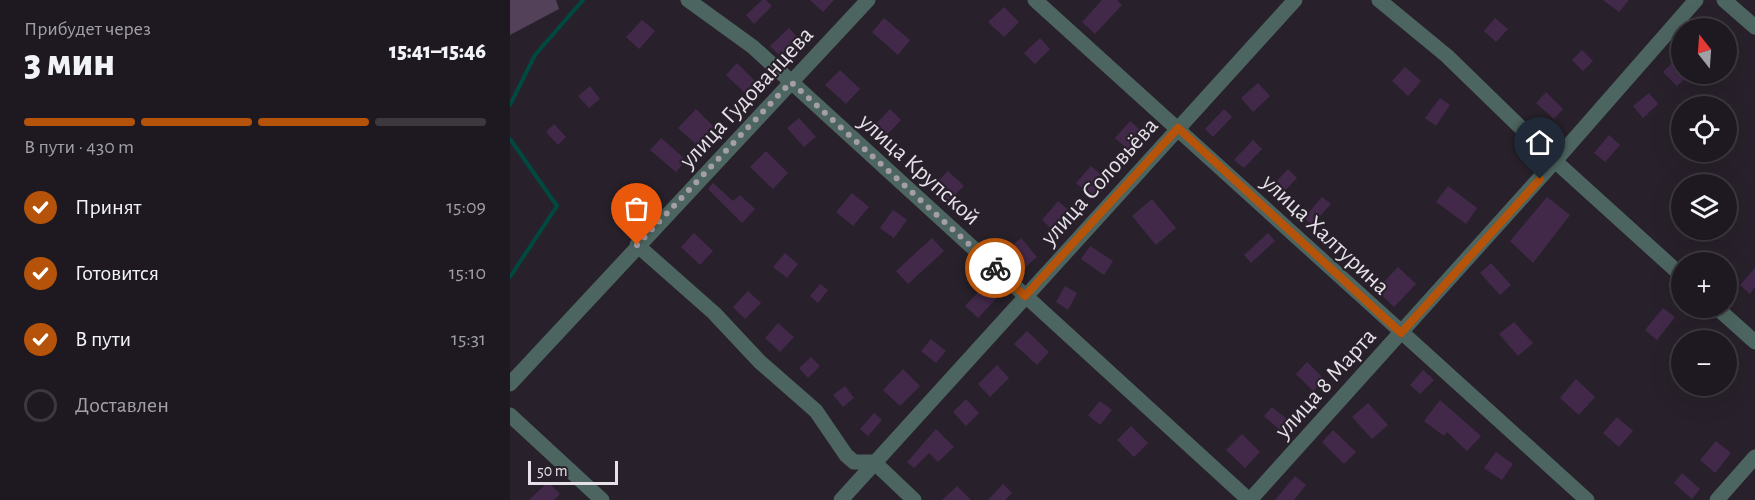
<!DOCTYPE html>
<html lang="ru">
<head>
<meta charset="utf-8">
<style>
	:root { --surface:#1e1920; --page:#2b262d; --text:#f1f3f6; --muted:#a1a0a5; --line:#3c383e; --accent:#b45309 }
	body { margin:0; font-family:"Alegreya Sans",sans-serif; background:var(--page); color:var(--text); height:100vh; display:flex; flex-direction:column; font-size:22px; white-space:nowrap }
	* { box-sizing:border-box; margin:0 }
	p { font-size:20px; color:var(--muted) }
	.icon { flex:none; width:33px; height:33px; fill:none; stroke:currentColor; stroke-width:2; stroke-linecap:round; stroke-linejoin:round }
	.map { position:relative; flex:1; overflow:hidden }
	.details { display:flex; flex-direction:column; background:var(--surface); width:510px }
	.details>* { flex:none }
	.needle { width:39px; rotate:343deg }
	.tools { position:absolute; left:1161px; top:18px; display:grid; gap:12px }
	.tools a { display:grid; place-items:center; width:66px; height:66px; border-radius:50%; background:var(--surface); box-shadow:0 6px 24px #0002,0 0 0 2px var(--line); font-size:30px }
	.scale { position:absolute; left:18px; bottom:15px; width:90px; box-sizing:border-box; padding-left:6px; border:3px solid #e6e1e8; border-top:0; font-size:16px; line-height:21px; white-space:nowrap; color:#e6e1e8; -webkit-text-stroke:4px #28212b; paint-order:stroke }
	.pin { position:absolute; display:grid; place-items:center; width:51px; height:51px; color:#fff; margin:-62px -26px; border-radius:50% 50% 50% 0; rotate:-45deg; box-shadow:0 0 6px #0007 }
	.pin .icon { rotate:45deg }
	.courier { position:absolute; display:grid; place-items:center; width:60px; height:60px; margin:-30px; border:4px solid #b45309; border-radius:50%; background:#fff; color:#222; box-shadow:0 2px 8px #0007 }
	.head em { font-style:normal; font-weight:800 }
	.head div { display:flex; flex-direction:column-reverse }
	.head { display:flex; align-items:center; justify-content:space-between; height:102px; padding:0 24px }
	h1 { font-size:39px; font-weight:800; line-height:45px }
	.bar { display:grid; grid-template-columns:repeat(4,1fr); gap:9px 6px; align-content:center; height:72px; padding:0 24px }
	.bar i { height:8px; border-radius:4px; background:var(--line) }
	.bar .on { background:var(--accent) }
	.bar p { grid-column:span 4 }
	ol { padding:0 24px; list-style:none }
	li { display:flex; align-items:center; gap:18px; height:66px }
	li p { margin-inline-start:auto }
	li .icon { padding:6px; border-radius:50%; background:var(--accent); color:#fff; stroke-width:4 }
	li:last-child { color:var(--muted) }
	li i { width:33px; height:33px; border:3px solid var(--line); border-radius:50% }
	main { display:flex; flex:1; min-height:0 }
	.map>svg:first-child { display:block }
</style>
</head>
<body>
<main>
<section class="details">
<div class="head"><div><h1>3 мин</h1><p>Прибудет через</p></div><em>15:41–15:46</em></div>
<div class="bar"><i class="on"></i><i class="on"></i><i class="on"></i><i></i><p>В пути · 430 m</p></div>
<ol>
<li><svg class="icon" aria-label="check" viewBox="0 0 24 24"><path d="M5 12l5 5 9-10"/></svg>Принят<p>15:09</p></li>
<li><svg class="icon" aria-label="check" viewBox="0 0 24 24"><path d="M5 12l5 5 9-10"/></svg>Готовится<p>15:10</p></li>
<li><svg class="icon" aria-label="check" viewBox="0 0 24 24"><path d="M5 12l5 5 9-10"/></svg>В пути<p>15:31</p></li>
<li><i></i>Доставлен</li>
</ol>
</section>
<div class="map">
<svg width="1245" height="500" viewBox="0 0 1245 500">
	<rect width="100%" height="100%" fill="#28212b"/>
	<path fill="#534059" d="M0 0H46L49 9 0 35Z"/>
	<g fill="none" stroke-linecap="round" stroke-linejoin="round">
		<path stroke="#004940" stroke-width="4" d="M0 105 25 55 73 0
			M0 139 47 206 0 277"/>
	</g>
	<path fill="#42294a" d="M252 0H256L262 6 244 24 236 15Z
		M300 0H324L313 12Z
		M592 0H607L612 5 585 34 572 22Z
		M1093 0H1119L1109 12Z
		M494 7 509 22 494 37 478 22Z
		M374 18 400 40 388 55 362 32Z
		M985 18 998 29 986 42 974 31Z
		M132 20 145 31 129 49 116 37Z
		M279 28 289 39 271 57 260 46Z
		M530 38 540 49 525 64 514 53Z
		M1072 50 1083 61 1073 71 1062 60Z
		M1172 53V74H1180L1167 86 1153 72Z
		M227 63 247 83 236 94 216 75Z
		M895 67 911 81 898 96 882 81Z
		M330 70 350 89 336 104 315 85Z
		M748 83 760 96 743 112 731 98Z
		M80 86 90 99 79 108 68 96Z
		M1036 92 1053 109 1044 119 1026 103Z
		M1139 93 1148 104 1133 118 1123 106Z
		M930 98 940 105 926 126 915 118Z
		M186 109 207 130 190 148 168 128Z
		M380 109 391 120 374 138 362 128Z
		M714 109 722 117 703 137 695 129Z
		M289 118 306 137 294 147 277 128Z
		M620 121 637 136 622 153 605 138Z
		M44 124 56 137 48 145 36 132Z
		M1099 135 1110 145 1095 162 1084 153Z
		M151 138 176 160 166 172 140 150Z
		M743 140 752 149 734 168 724 160Z
		M256 151 278 173 263 189 240 167Z
		M581 166 600 183 585 199 566 183Z
		M778 169 787 178 768 198 759 189Z
		M438 171 454 186 438 201 423 186Z
		M203 183 223 201 230 195 245 209 232 223 198 189Z
		M938 186 967 208 956 224 926 202Z
		M121 189 136 202 122 219 107 206Z
		M342 193 359 207 343 226 326 212Z
		M812 197 821 204 802 225 794 218Z
		M1037 197 1060 215 1023 263 1000 241Z
		M642 199 666 228 646 245 622 216Z
		M548 201 565 216 548 235 532 220Z
		M1172 201V227L1159 211Z
		M383 210 397 220 384 238 370 228Z
		M184 233 203 251 190 265 171 247Z
		M758 233 765 241 741 263 734 255Z
		M422 238 434 251 398 284 386 271Z
		M511 238 527 257 511 271 495 252Z
		M580 246 603 261 594 275 571 259Z
		M275 253 288 264 277 278 263 267Z
		M981 263 1001 285 990 295 970 273Z
		M888 267 906 284 884 307 866 290Z
		M1245 268V287L1240 294 1230 285Z
		M310 284 318 290 308 303 300 296Z
		M555 286 567 293 558 310 546 302Z
		M473 287 486 299 468 318 455 306Z
		M238 291 251 303 235 319 223 307Z
		M1153 308 1165 317 1147 340 1135 330Z
		M1004 322 1023 343 1008 356 989 334Z
		M268 323 284 337 270 352 255 338Z
		M517 331 539 352 527 365 504 344Z
		M421 339 436 351 426 363 411 351Z
		M301 357 310 366 298 378 289 368Z
		M797 362 815 380 803 391 786 374Z
		M487 365 499 378 480 397 468 384Z
		M393 369 410 386 390 406 373 390Z
		M913 370 924 380 910 394 900 385Z
		M1066 379 1085 397 1069 415 1050 398Z
		M335 386 344 398 333 407 323 395Z
		M456 399 469 413 456 426 443 412Z
		M930 400 971 436 957 451 937 432 934 436 914 421Z
		M590 401 602 410 590 425 578 415Z
		M858 403 878 425 862 439 842 417Z
		M762 407 778 420 770 430 754 416Z
		M364 413 372 420 358 436 350 429Z
		M1107 417 1123 431 1109 447 1093 433Z
		M621 426 638 443 624 457 607 440Z
		M426 429 444 447 428 462 419 453 404 468 397 462Z
		M823 430 846 452 834 464 812 442Z
		M732 434 750 452 735 468 716 450Z
		M1206 441 1221 453 1205 473 1190 460Z
		M986 452 1003 464 992 480 974 468Z
		M1172 473 1190 489 1182 499 1164 483Z
		M785 476 796 485 784 500H765Z
		M38 482 50 494 44 500H19Z
		M493 484 502 493 495 500H478Z
		M447 486 461 500H432Z"/>
	<g fill="none" stroke-linecap="round" stroke-linejoin="round">
		<path stroke="#4d6560" stroke-width="15" d="M178 0 243 47 739 500
			M525 0 1077 500
			M869 0 937 56 1045 161 1172 276
			M1214 0 1245 27
			M127 245 204 313 250 362 306 411 336 455 344 462H364L404 500
			M1207 308 1245 342
			M0 384 358 0
			M0 415 92 500
			M331 500 785 0
			M740 500 1045 161 1186 0
			M1207 500 1245 457"/>
	</g>
	<g fill="none" stroke-linecap="round" stroke-linejoin="round">
		<path stroke="#a49ea6" stroke-width="6" stroke-dasharray="0 10.8" d="M127 245 281 82 485 268"/>
		<path stroke="#b45309" stroke-width="8" d="M485 268 515 296 668 128 891 333 1030 179"/>
	</g>
	<g text-anchor="middle" stroke-width="4.5" stroke-linejoin="round" paint-order="stroke">
		<g font-size="24" fill="#e6e1e8" stroke="#28212b">
			<text transform="translate(236 97) rotate(-47)" y="8">улица Гудованцева</text>
			<text transform="translate(410 169) rotate(42)" y="8">улица Крупской</text>
			<text transform="translate(589 181) rotate(-48)" y="8">улица Соловьёва</text>
			<text transform="translate(816 234) rotate(43)" y="8">улица Халтурина</text>
			<text transform="translate(815 383) rotate(-48)" y="8">улица 8 Марта</text>
		</g>
	</g>
</svg>
<div class="tools">
<a><svg class="needle" viewBox="-14 -14 28 28"><path d="M0-13l5 13h-10z" fill="#e53935"/><path d="M0 13l5-13h-10z" fill="#a1a0a5"/></svg></a>
<a><svg class="icon" aria-label="locate" viewBox="0 0 24 24"><circle cx="12" cy="12" r="6"/><path d="M12 2v4M12 18v4M2 12h4M18 12h4"/></svg></a>
<a><svg class="icon" aria-label="layers" viewBox="0 0 24 24"><path d="M12 4l9 5-9 5-9-5zM3 14l9 5 9-5"/></svg></a>
<a>+</a>
<a>−</a>
</div>
<div class="scale">50 m</div>
<div class="pin" style="left:127px;top:245px;background:#ea580c"><svg class="icon" aria-label="bag" viewBox="0 0 24 24"><path d="M5 8h14l-1 12H6zM9 8a3 3 0 0 1 6 0"/></svg></div>
<div class="pin" style="left:1030px;top:179px;background:#1f2937"><svg class="icon" aria-label="home" viewBox="0 0 24 24"><path d="M3 11l9-7 9 7M6 9v11h12V9"/></svg></div>
<div class="courier" style="left:485px;top:268px"><svg class="icon" aria-label="bike" viewBox="0 0 24 24"><circle cx="6" cy="16" r="4"/><circle cx="18" cy="16" r="4"/><path d="M6 16l4-8h5l3 8M10 8l3 8H6M13 5h3"/></svg></div>
</div>
</main>
</body>
</html>
